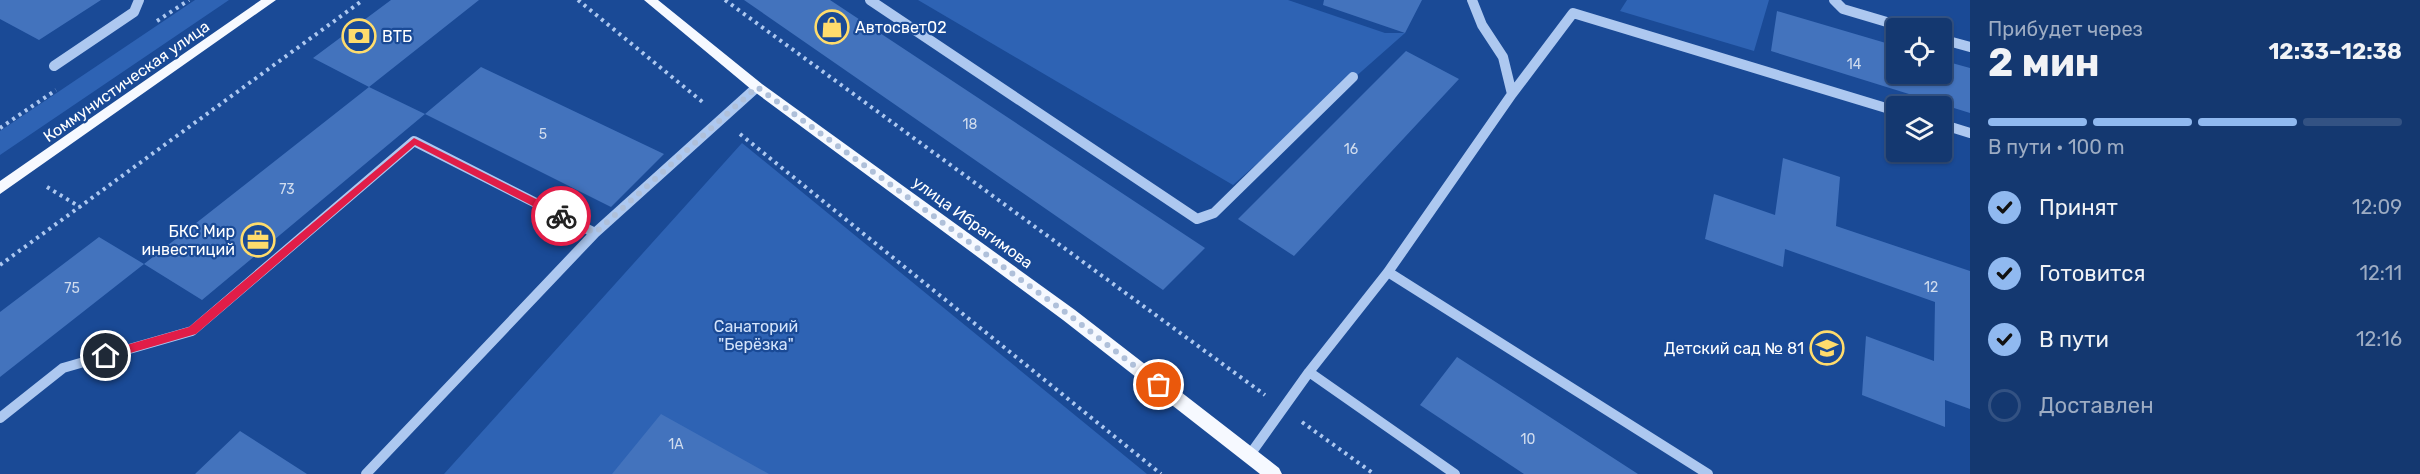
<!DOCTYPE html>
<html lang="ru">
<head>
<meta charset="utf-8">
<style>
	:root { --surface:#143870; --page:#214378; --text:#f1f3f6; --muted:#9dacc3; --line:#335283; --accent:#90b9f0 }
	body { margin:0; font-family:Rubik,sans-serif; background:var(--page); color:var(--text); height:100vh; display:flex; flex-direction:column; font-size:22px; white-space:nowrap }
	* { box-sizing:border-box; margin:0 }
	p { font-size:20px; color:var(--muted) }
	.icon { flex:none; width:33px; height:33px; fill:none; stroke:currentColor; stroke-width:2; stroke-linecap:round; stroke-linejoin:round }
	.map { position:relative; flex:1; overflow:hidden }
	.drawer { display:flex; flex-direction:column; background:var(--surface); width:450px }
	.drawer>* { flex:none }
	.buttons { position:absolute; left:1886px; top:18px; display:grid; gap:12px }
	.buttons a { display:grid; place-items:center; width:66px; height:66px; border-radius:6px; background:var(--surface); box-shadow:0 2px 4px #0004,0 0 0 2px var(--line); font-size:30px }
	.pin { position:absolute; display:grid; place-items:center; width:51px; height:51px; color:#fff; margin:-26px; border:3px solid #fff; border-radius:50%; box-shadow:0 2px 6px #0007 }
	.courier { position:absolute; display:grid; place-items:center; width:60px; height:60px; margin:-30px; border:4px solid #e11d48; border-radius:50%; background:#fff; color:#222; box-shadow:0 2px 8px #0007 }
	.headline em { font-style:normal; font-weight:700 }
	.headline div { display:flex; flex-direction:column-reverse }
	.headline { display:flex; align-items:center; justify-content:space-between; height:102px; padding:0 18px }
	h1 { font-size:39px; font-weight:700; line-height:45px }
	.bar { display:grid; grid-template-columns:repeat(4,1fr); gap:9px 6px; align-content:center; height:72px; padding:0 18px }
	.bar i { height:8px; border-radius:4px; background:var(--line) }
	.bar .active { background:var(--accent) }
	.bar p { grid-column:span 4 }
	ol { padding:0 18px; list-style:none }
	li { display:flex; align-items:center; gap:18px; height:66px }
	li p { margin-inline-start:auto }
	li .icon { padding:6px; border-radius:50%; background:var(--accent); color:#111; stroke-width:4 }
	li:last-child { color:var(--muted) }
	li i { width:33px; height:33px; border:3px solid var(--line); border-radius:50% }
	main { display:flex; flex:1; min-height:0 }
	.map>svg:first-child { display:block }
</style>
</head>
<body>
<main>
<div class="map">
<svg width="1970" height="474" viewBox="0 0 1970 474">
	<rect width="100%" height="100%" fill="#1a4a96"/>
	<path fill="#2e63b4" d="M195 0H229L0 155V131Z
		M918 0H1288L1385 33H1405L1233 185Z
		M1627 0H1769L1754 51 1620 11Z
		M742 143 1147 474H444Z"/>
	<path fill="#4373bd" d="M0 0H101L39 40 0 19Z
		M391 0H479L369 87 313 58Z
		M744 0H830L1205 248 1163 290Z
		M1324 0H1422L1405 33 1323 5Z
		M1777 11 1896 46V74H1941V60L1970 68V113L1771 51Z
		M1406 51 1459 79 1294 256 1238 219Z
		M481 67 664 154 611 207 425 114Z
		M369 87 425 114 202 300 144 264Z
		M1783 158 1840 177 1836 226 1970 271V409L1945 400V427L1862 395 1866 336 1934 361 1935 302 1785 249 1783 267 1705 239 1714 194 1775 215Z
		M99 237 144 264 0 377V312Z
		M1457 357 1638 474H1524L1420 405Z
		M661 414 769 474H612Z
		M240 431 307 474H195Z"/>
	<g fill="none" stroke-linecap="round" stroke-linejoin="round">
		<path stroke="#adc8f0" stroke-width="4" stroke-dasharray="3 4.5" stroke-linecap="butt" d="M578 0 705 104
			M725 0 1265 395
			M157 21 189 0
			M0 128 56 90
			M740 134 1161 474
			M47 187 80 207
			M0 265 363 0
			M1302 422 1374 474"/>
		<path stroke="#adc8f0" stroke-width="10" d="M870 0 1197 219 1214 213 1353 77
			M1834 0 1843 9 1907 28
			M1941 39 1970 47
			M54 66 134 12 139 0
			M1512 94 1573 13 1896 111
			M1941 124 1970 133
			M1388 272 1708 474
			M1309 372 1455 474
			M0 418 63 368 192 331 414 141 595 233 757 87
			M1249 456 1309 372 1388 272 1512 94 1503 57 1482 25 1472 0
			M366 474 595 233"/>
		<path fill="#f6f9ff" fill-rule="evenodd" d="M261 0H276L0 194V181Z
			M644 0H658L762 84 1075 310 1279 468 1282 474H1260L1063 320 752 90Z"/>
	</g>
	<path fill="#e11d48" d="M414 138 564 213V219H558L415 145 196 334 106 360 102 359V352L189 327Z"/>
	<g fill="none" stroke-linecap="round" stroke-linejoin="round">
		<path stroke="#afc0da" stroke-width="6" stroke-dasharray="0 10.8" d="M561 216 595 233 757 87 1069 315 1159 385"/>
	</g>
	<defs>
		<g id="shop-ring" transform="scale(1.725)"><circle r="9.5" fill="#1a4a96" stroke="#ffdc6c" stroke-width="1.5"/><path d="M-5-2.5h2.3a2.7 3.5 0 0 1 5.4 0H5L5.5 6h-11ZM-1.5-2.5h3a1.5 2.3 0 0 0-3 0Z" fill="#ffdc6c"/></g>
		<g id="bank-ring" transform="scale(1.725)"><circle r="9.5" fill="#1a4a96" stroke="#ffdc6c" stroke-width="1.5"/><path d="M-6-4H6V4H-6ZM0-2.3a2.3 2.3 0 1 0 0 4.6a2.3 2.3 0 1 0 0-4.6Z" fill="#ffdc6c"/></g>
		<g id="office-ring" transform="scale(1.725)"><circle r="9.5" fill="#1a4a96" stroke="#ffdc6c" stroke-width="1.5"/><path d="M-6-3h4V-5.5h4V-3h4V5H-6ZM-1-4.5V-3h2v-1.5ZM-6 0V1H6V0Z" fill="#ffdc6c"/></g>
		<g id="school-ring" transform="scale(1.725)"><circle r="9.5" fill="#1a4a96" stroke="#ffdc6c" stroke-width="1.5"/><path d="M0-5L7-2L0 1L-7-2ZM-4 1L0 2.5L4 1V4Q0 6-4 4Z" fill="#ffdc6c"/></g>
	</defs>
	<g fill-rule="evenodd">
		<use href="#shop-ring" x="832" y="27"/>
		<use href="#bank-ring" x="359" y="36"/>
		<use href="#office-ring" x="258" y="240"/>
		<use href="#school-ring" x="1827" y="348"/>
	</g>
	<g text-anchor="middle" stroke-width="4.5" stroke-linejoin="round" paint-order="stroke">
		<g font-size="14" fill="#d0dcee">
			<text x="1854" y="69">14</text>
			<text x="970" y="129">18</text>
			<text x="543" y="139">5</text>
			<text x="1351" y="154">16</text>
			<text x="287" y="194">73</text>
			<text x="1931" y="292">12</text>
			<text x="72" y="293">75</text>
			<text x="1528" y="444">10</text>
			<text x="676" y="449">1А</text>
		</g>
		<g font-size="16" fill="#fff" stroke="#1a4a96" text-anchor="start">
			<text x="855" y="33">Автосвет02</text>
			<text x="382" y="42">ВТБ</text>
			<text x="235" y="237" text-anchor="end">БКС Мир<tspan x="235" dy="18">инвестиций</tspan></text>
			<text x="1804" y="354" text-anchor="end">Детский сад № 81</text>
		</g>
		<g font-size="16" fill="#fff" stroke="#1a4a96">
			<text transform="translate(126 81) rotate(-35)" y="6">Коммунистическая улица</text>
			<text transform="translate(973 222) rotate(36)" y="6">улица Ибрагимова</text>
		</g>
		<g font-size="16" fill="#d4e4fb" stroke="#1a4a96">
			<text x="756" y="332">Санаторий<tspan x="756" dy="18">"Берёзка"</tspan></text>
		</g>
	</g>
</svg>
<div class="buttons">
<a><svg class="icon" aria-label="locate" viewBox="0 0 24 24"><circle cx="12" cy="12" r="6"/><path d="M12 2v4M12 18v4M2 12h4M18 12h4"/></svg></a>
<a><svg class="icon" aria-label="layers" viewBox="0 0 24 24"><path d="M12 4l9 5-9 5-9-5zM3 14l9 5 9-5"/></svg></a>
</div>
<div class="pin" style="left:1159px;top:385px;background:#ea580c"><svg class="icon" aria-label="bag" viewBox="0 0 24 24"><path d="M5 8h14l-1 12H6zM9 8a3 3 0 0 1 6 0"/></svg></div>
<div class="pin" style="left:106px;top:356px;background:#1f2937"><svg class="icon" aria-label="home" viewBox="0 0 24 24"><path d="M3 11l9-7 9 7M6 9v11h12V9"/></svg></div>
<div class="courier" style="left:561px;top:216px"><svg class="icon" aria-label="bike" viewBox="0 0 24 24"><circle cx="6" cy="16" r="4"/><circle cx="18" cy="16" r="4"/><path d="M6 16l4-8h5l3 8M10 8l3 8H6M13 5h3"/></svg></div>
</div>
<section class="drawer">
<div class="headline"><div><h1>2 мин</h1><p>Прибудет через</p></div><em>12:33–12:38</em></div>
<div class="bar"><i class="active"></i><i class="active"></i><i class="active"></i><i></i><p>В пути · 100 m</p></div>
<ol>
<li><svg class="icon" aria-label="check" viewBox="0 0 24 24"><path d="M5 12l5 5 9-10"/></svg>Принят<p>12:09</p></li>
<li><svg class="icon" aria-label="check" viewBox="0 0 24 24"><path d="M5 12l5 5 9-10"/></svg>Готовится<p>12:11</p></li>
<li><svg class="icon" aria-label="check" viewBox="0 0 24 24"><path d="M5 12l5 5 9-10"/></svg>В пути<p>12:16</p></li>
<li><i></i>Доставлен</li>
</ol>
</section>
</main>
</body>
</html>
